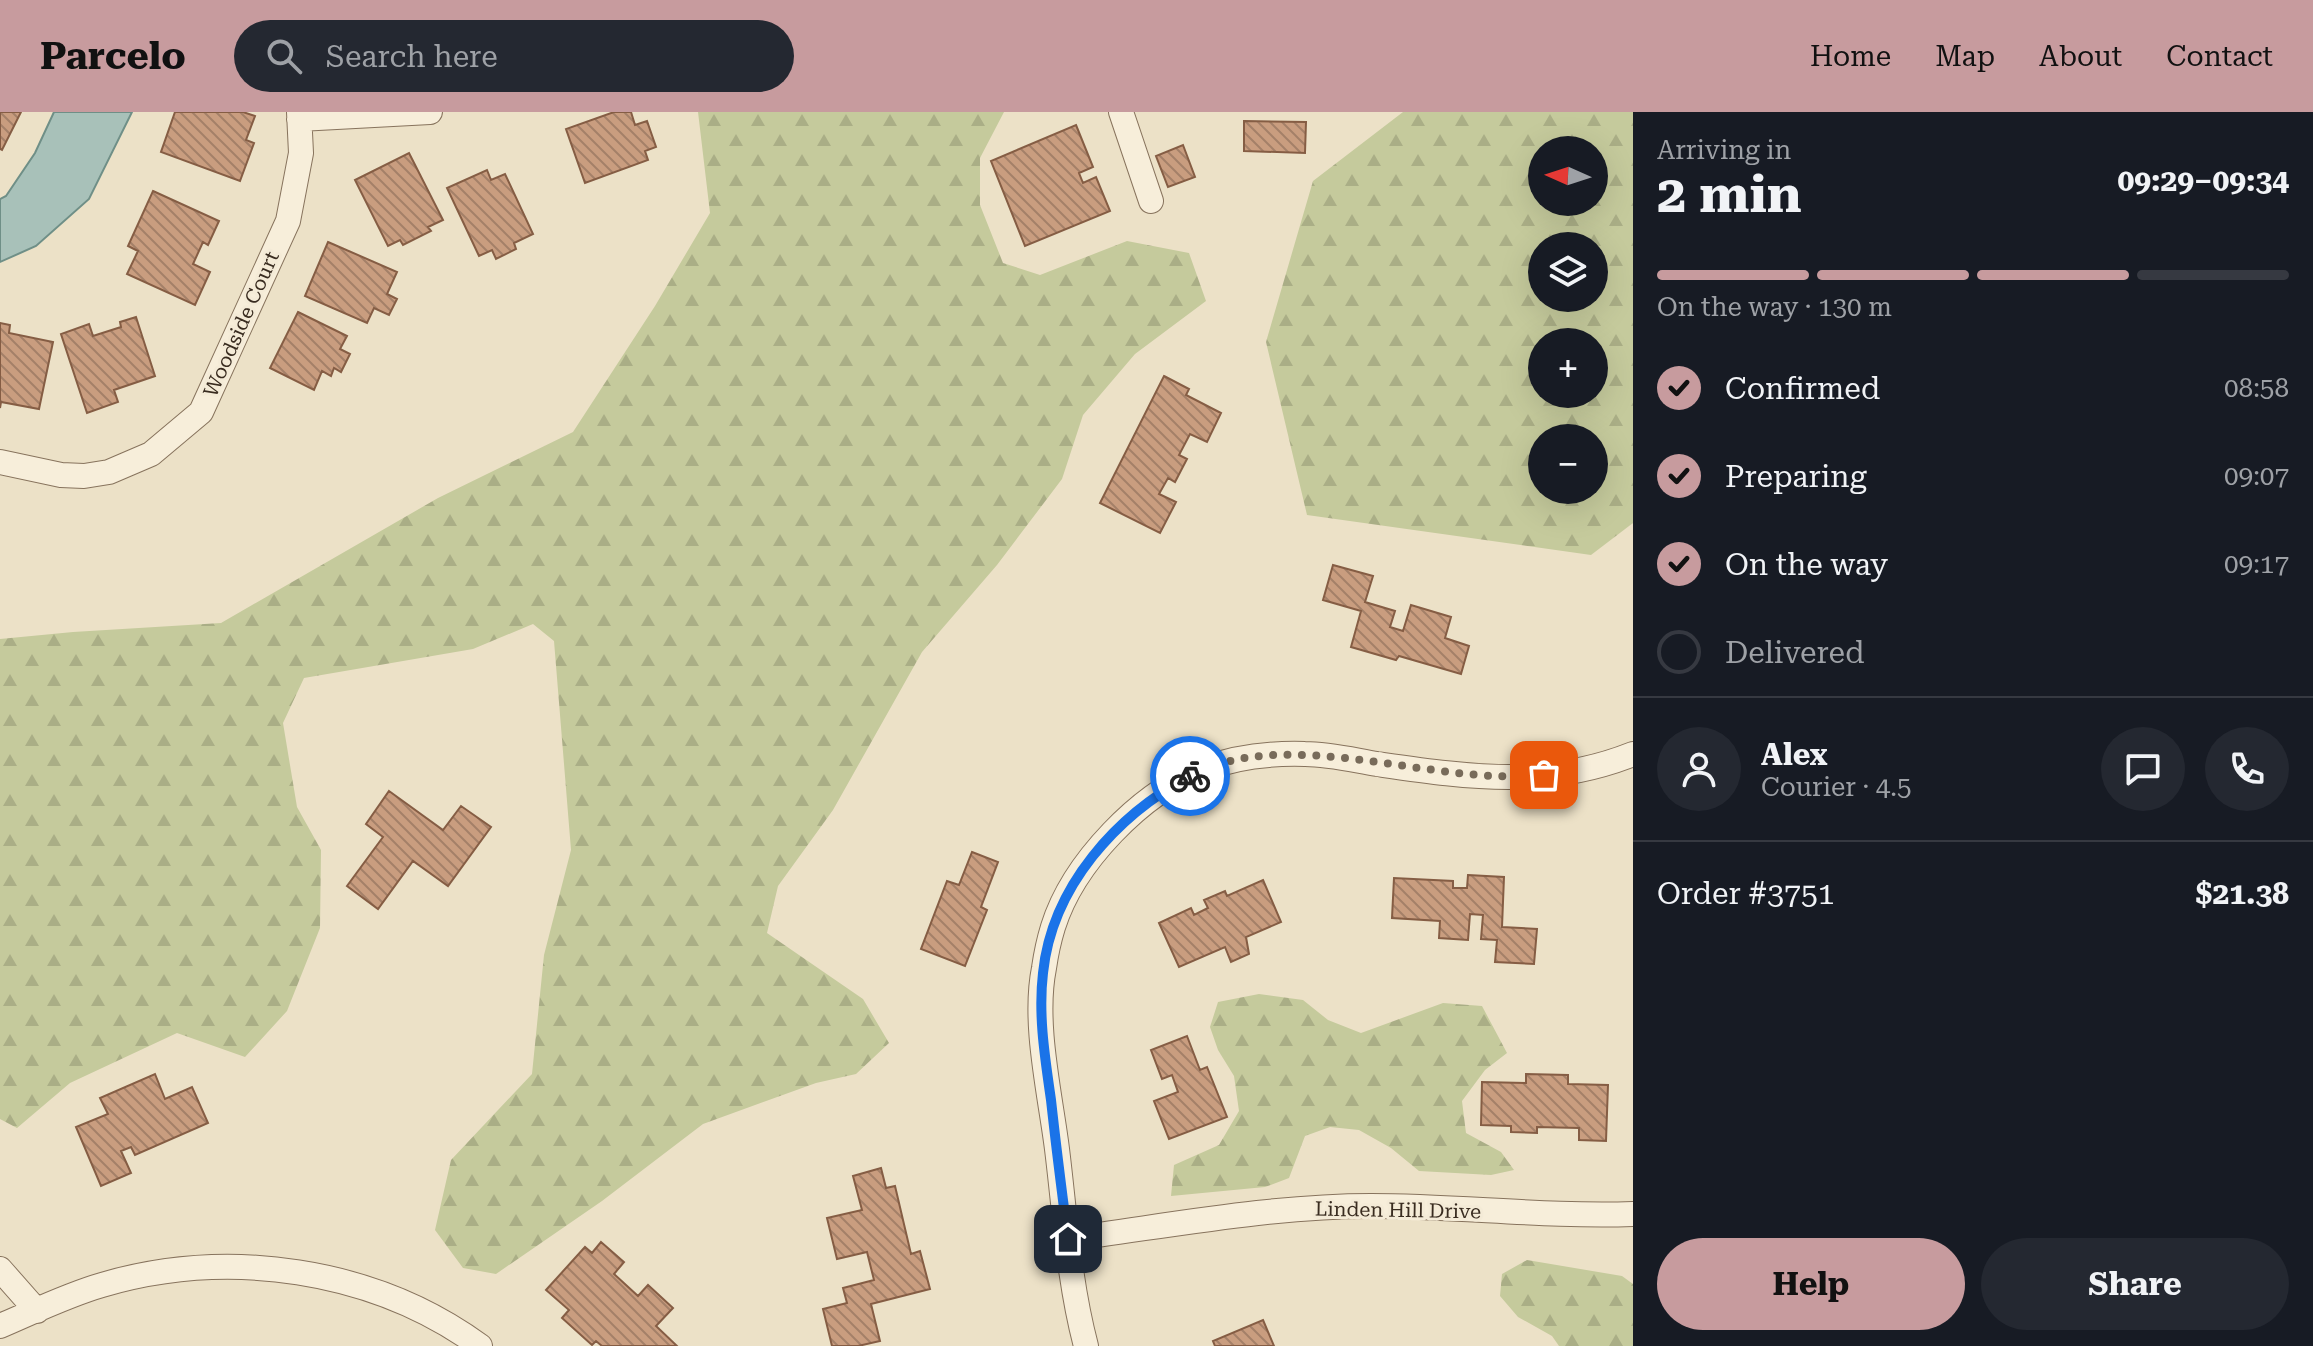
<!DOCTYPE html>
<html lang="en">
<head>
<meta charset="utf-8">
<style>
	:root { --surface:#171b24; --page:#242831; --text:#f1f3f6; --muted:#9ea1a6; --line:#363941; --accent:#c79b9e }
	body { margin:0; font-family:"Roboto Serif",serif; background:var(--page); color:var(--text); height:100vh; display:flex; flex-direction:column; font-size:30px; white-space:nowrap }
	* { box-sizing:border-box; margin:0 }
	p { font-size:26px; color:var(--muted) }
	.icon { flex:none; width:44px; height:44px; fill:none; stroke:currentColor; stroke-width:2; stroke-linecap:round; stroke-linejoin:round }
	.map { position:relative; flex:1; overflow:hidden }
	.panel { display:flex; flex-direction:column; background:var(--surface); width:680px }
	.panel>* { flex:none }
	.needle { width:52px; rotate:273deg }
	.buttons { position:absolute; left:1528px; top:24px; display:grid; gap:16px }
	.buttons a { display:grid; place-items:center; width:80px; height:80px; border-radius:50%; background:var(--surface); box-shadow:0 8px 32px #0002; font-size:40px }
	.pin { position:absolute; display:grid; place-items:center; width:68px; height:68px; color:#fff; margin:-34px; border-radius:16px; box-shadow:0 4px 12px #0006 }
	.courier { position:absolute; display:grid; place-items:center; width:80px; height:80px; margin:-40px; border:6px solid #1a73e8; border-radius:50%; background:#fff; color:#222; box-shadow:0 2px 10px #0007 }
	.overview em { font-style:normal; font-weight:700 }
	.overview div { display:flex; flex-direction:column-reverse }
	.overview { display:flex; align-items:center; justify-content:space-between; height:136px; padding:0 24px }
	h1 { font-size:52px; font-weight:700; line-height:60px }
	.bar { display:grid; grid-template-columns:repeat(4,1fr); gap:12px 8px; align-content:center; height:96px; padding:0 24px }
	.bar i { height:10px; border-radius:6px; background:var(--line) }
	.bar .current { background:var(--accent) }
	.bar p { grid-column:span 4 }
	.line { display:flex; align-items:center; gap:20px; padding:0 24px; border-top:2px solid var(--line) }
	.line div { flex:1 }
	.round { display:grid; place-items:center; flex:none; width:84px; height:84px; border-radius:42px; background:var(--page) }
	ol { padding:0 24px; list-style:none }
	li { display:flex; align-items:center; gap:24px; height:88px }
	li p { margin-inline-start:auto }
	li .icon { padding:8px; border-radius:50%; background:var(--accent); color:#111; stroke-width:4 }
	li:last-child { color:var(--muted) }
	li i { width:44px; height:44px; border:4px solid var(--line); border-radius:50% }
	.button { display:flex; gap:16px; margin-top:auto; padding:16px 24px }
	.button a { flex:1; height:92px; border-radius:48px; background:var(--accent); color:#111; font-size:32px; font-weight:700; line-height:92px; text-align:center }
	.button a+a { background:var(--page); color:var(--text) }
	header { display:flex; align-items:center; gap:48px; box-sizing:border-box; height:112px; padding:0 40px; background:var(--accent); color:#111 }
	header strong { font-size:38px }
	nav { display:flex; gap:44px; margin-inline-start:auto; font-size:28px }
	.search { width:560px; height:72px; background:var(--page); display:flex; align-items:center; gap:20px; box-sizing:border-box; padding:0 28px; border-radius:44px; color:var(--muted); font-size:30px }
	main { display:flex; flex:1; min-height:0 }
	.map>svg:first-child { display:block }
</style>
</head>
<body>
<header>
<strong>Parcelo</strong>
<div class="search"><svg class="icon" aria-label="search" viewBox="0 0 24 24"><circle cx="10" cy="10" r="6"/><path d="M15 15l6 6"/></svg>Search here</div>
<nav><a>Home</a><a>Map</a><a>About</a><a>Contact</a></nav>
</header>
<main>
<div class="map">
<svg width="1633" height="1234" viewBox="0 0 1633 1234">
	<defs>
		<pattern id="forest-firs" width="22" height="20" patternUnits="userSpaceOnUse" patternTransform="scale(2)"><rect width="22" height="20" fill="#c5ca9c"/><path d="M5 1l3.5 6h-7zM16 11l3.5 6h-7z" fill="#aaae86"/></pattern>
		<pattern id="building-back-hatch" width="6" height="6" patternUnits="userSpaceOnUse" patternTransform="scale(2)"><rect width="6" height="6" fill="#c99d7f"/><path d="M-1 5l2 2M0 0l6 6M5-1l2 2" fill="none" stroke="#a48068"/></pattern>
	</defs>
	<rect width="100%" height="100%" fill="#ece1c7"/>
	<path fill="url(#forest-firs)" fill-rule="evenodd" d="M698 0H1004L980 46V93L1003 151 1040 163 1127 129 1189 141 1206 189 1135 242 1083 303 1062 367 997 453 922 540 833 698 778 774 767 821 863 887 889 931 856 962 816 971 703 1012 602 1089 496 1162 463 1156 435 1118 451 1048 532 962 544 843 571 738 554 529 533 512 473 537 304 566 283 611 297 695 321 738 320 816 287 899 245 945 177 921 70 971 17 1016 0 1007V527L73 520 221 511 438 386 573 320 655 194 710 101Z
		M1403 0H1633V411L1591 443 1307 403 1266 230 1313 69ZM1594 38V90H1542V38ZM1594 134V186H1542V134ZM1542 230H1594V282H1542ZM1542 326H1594V378H1542Z
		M1259 882 1303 888 1328 908 1361 921 1443 891 1482 894 1507 941 1485 958 1462 989 1466 1021 1501 1040 1514 1058 1491 1063 1419 1059 1391 1036 1359 1018 1330 1015 1305 1024 1289 1066 1265 1075 1171 1084 1174 1053 1219 1033 1239 999 1234 964 1218 938 1210 915 1218 890Z
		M1527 1148 1622 1164 1633 1172V1234H1559L1552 1224 1518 1205 1500 1184 1502 1162Z"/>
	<path fill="#a8c1b9" stroke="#6f8f87" stroke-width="2" d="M54 0H132L89 87 36 134 0 150V87L6 84 35 41Z"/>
	<path fill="url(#building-back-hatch)" stroke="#855d44" stroke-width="2" d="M0 0H21L2 38 0 37Z
		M175 0H243L255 4 246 28 254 31 240 69 161 40Z
		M614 0H631L635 13 647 9 656 35 645 39 648 48 585 71 566 17Z
		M1244 9 1306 10 1305 41 1244 39Z
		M1076 13 1093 55 1079 61 1083 71 1096 65 1110 99 1025 134 991 49Z
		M1183 33 1195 65 1168 75 1156 44Z
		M409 41 443 108 428 115 431 119 403 133 400 128 388 134 355 68Z
		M487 58 491 68 505 62 533 122 514 131 516 137 496 147 492 138 479 144 447 76Z
		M153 79 219 109 208 133 203 130 193 152 210 160 195 193 127 162 138 139 128 134Z
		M328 130 397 160 387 182 397 187 389 203 374 196 367 211 305 184Z
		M298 200 347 224 340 237 350 242 341 260 334 256 331 264 322 259 314 278 270 256Z
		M136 205 155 264 114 278 118 290 87 301 61 222 89 212 93 224 121 215 120 210Z
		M0 211 10 213 9 221 53 230 39 297 1 290 0 296Z
		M1164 264 1189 277 1186 283 1221 301 1207 330 1190 322 1179 343 1187 347 1175 370 1168 366 1159 382 1176 390 1160 421 1100 391Z
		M1333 453 1373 464 1365 490 1395 499 1390 515 1403 519 1411 493 1451 505 1445 526 1469 534 1461 562 1399 544 1396 548 1351 535 1361 499 1323 488Z
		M389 679 443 718 461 694 491 715 448 774 413 749 378 797 347 774 383 725 366 712Z
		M972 740 998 750 981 795 987 798 965 854 921 837 947 769 959 773Z
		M1468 763 1504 765 1502 815 1537 817 1534 852 1495 850 1497 828 1481 827 1483 803 1470 802 1468 828 1439 826 1440 809 1392 806 1394 766 1453 769V776H1467Z
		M1263 768 1281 810 1246 825 1249 842 1231 850 1225 835 1179 855 1159 811 1191 796 1194 803 1208 796 1204 788 1225 779 1227 784Z
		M1187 924 1200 958 1207 955 1227 1005 1169 1027 1154 989 1178 980 1172 963 1162 967 1151 938Z
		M155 962 165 987 192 975 208 1011 135 1043 131 1035 121 1039 131 1061 101 1074 76 1015 108 1002 100 986Z
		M1526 962 1568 963V972L1608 973 1606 1029 1579 1028V1016L1537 1015V1021L1511 1020V1014L1481 1013 1482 970 1526 971Z
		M881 1056 886 1076 895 1074 911 1142 920 1139 930 1177 871 1192 880 1229 858 1234H832L823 1197 847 1191 843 1176 874 1168 867 1140 837 1147 827 1106 862 1098 853 1064Z
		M601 1130 624 1150 614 1162 638 1184 648 1173 673 1196 656 1214 677 1234H602L596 1229 592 1233 562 1206 569 1198 546 1178 585 1135 592 1141Z
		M1263 1208 1274 1234H1215L1213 1229Z"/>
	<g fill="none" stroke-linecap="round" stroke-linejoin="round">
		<g stroke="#87735d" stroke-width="26">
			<path id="minor" d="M1121 0 1151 89
				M299 7 430 0
				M0 350 61 363 84 364 109 360 151 342 201 300 288 109 301 41 299 0
				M1068 1127C1168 1114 1270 1094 1371 1094 1459 1094 1546 1105 1633 1102
				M0 1157 37 1199
				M0 1214C33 1200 67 1183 102 1173 228 1136 373 1156 480 1234
				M1086 1234C1069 1170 1065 1102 1057 1037 1050 981 1033 911 1044 856 1046 842 1049 828 1053 815 1073 751 1141 680 1204 657 1235 645 1271 641 1305 642 1329 642 1353 648 1377 652 1468 665 1545 677 1633 642"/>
		</g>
		<use href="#minor" stroke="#f7eeda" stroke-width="24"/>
	</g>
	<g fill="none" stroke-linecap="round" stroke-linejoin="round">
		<path stroke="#786b5a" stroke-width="8" stroke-dasharray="0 14.4" d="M1190 664C1289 611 1433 675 1544 663"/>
		<path stroke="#1a73e8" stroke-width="10" d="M1068 1127C1062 1081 1056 1034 1051 988 1045 946 1038 903 1043 861 1052 774 1117 703 1190 664"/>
	</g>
	<g text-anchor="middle" stroke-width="6" stroke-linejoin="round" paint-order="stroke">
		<g font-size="20" fill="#392c20" stroke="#f4ebd7">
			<text transform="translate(241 212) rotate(-66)" y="7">Woodside Court</text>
			<text transform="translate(1398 1098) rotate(1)" y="7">Linden Hill Drive</text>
		</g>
	</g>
</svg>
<div class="buttons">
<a><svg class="needle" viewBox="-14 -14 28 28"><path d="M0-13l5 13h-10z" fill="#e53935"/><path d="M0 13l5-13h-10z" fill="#9ea1a6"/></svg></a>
<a><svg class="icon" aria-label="layers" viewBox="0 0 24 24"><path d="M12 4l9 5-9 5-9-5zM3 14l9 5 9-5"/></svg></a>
<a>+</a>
<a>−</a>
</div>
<div class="pin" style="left:1544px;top:663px;background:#ea580c"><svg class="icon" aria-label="bag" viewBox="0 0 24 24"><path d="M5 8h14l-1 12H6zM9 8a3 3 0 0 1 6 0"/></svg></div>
<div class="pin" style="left:1068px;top:1127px;background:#1f2937"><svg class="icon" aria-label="home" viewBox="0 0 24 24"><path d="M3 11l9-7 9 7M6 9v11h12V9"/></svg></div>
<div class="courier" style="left:1190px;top:664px"><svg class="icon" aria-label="bike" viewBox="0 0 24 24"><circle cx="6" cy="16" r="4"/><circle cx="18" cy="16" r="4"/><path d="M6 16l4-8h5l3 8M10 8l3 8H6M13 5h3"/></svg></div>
</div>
<section class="panel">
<div class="overview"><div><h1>2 min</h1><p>Arriving in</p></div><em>09:29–09:34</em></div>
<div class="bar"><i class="current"></i><i class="current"></i><i class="current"></i><i></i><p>On the way · 130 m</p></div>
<ol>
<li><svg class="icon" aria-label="check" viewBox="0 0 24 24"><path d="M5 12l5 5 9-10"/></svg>Confirmed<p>08:58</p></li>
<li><svg class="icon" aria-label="check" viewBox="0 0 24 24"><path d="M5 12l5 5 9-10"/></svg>Preparing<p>09:07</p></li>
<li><svg class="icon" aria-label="check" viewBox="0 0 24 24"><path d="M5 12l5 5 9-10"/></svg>On the way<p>09:17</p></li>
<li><i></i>Delivered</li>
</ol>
<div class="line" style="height:144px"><a class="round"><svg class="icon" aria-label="person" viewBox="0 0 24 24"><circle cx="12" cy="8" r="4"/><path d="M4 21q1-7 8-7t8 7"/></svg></a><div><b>Alex</b><p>Courier · 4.5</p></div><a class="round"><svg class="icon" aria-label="chat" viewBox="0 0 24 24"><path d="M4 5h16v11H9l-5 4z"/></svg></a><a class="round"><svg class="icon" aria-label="phone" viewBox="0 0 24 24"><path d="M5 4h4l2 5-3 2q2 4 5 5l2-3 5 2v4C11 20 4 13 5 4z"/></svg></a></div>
<div class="line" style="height:104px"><div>Order #3751</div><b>$21.38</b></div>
<div class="button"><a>Help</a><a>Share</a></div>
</section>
</main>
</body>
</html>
